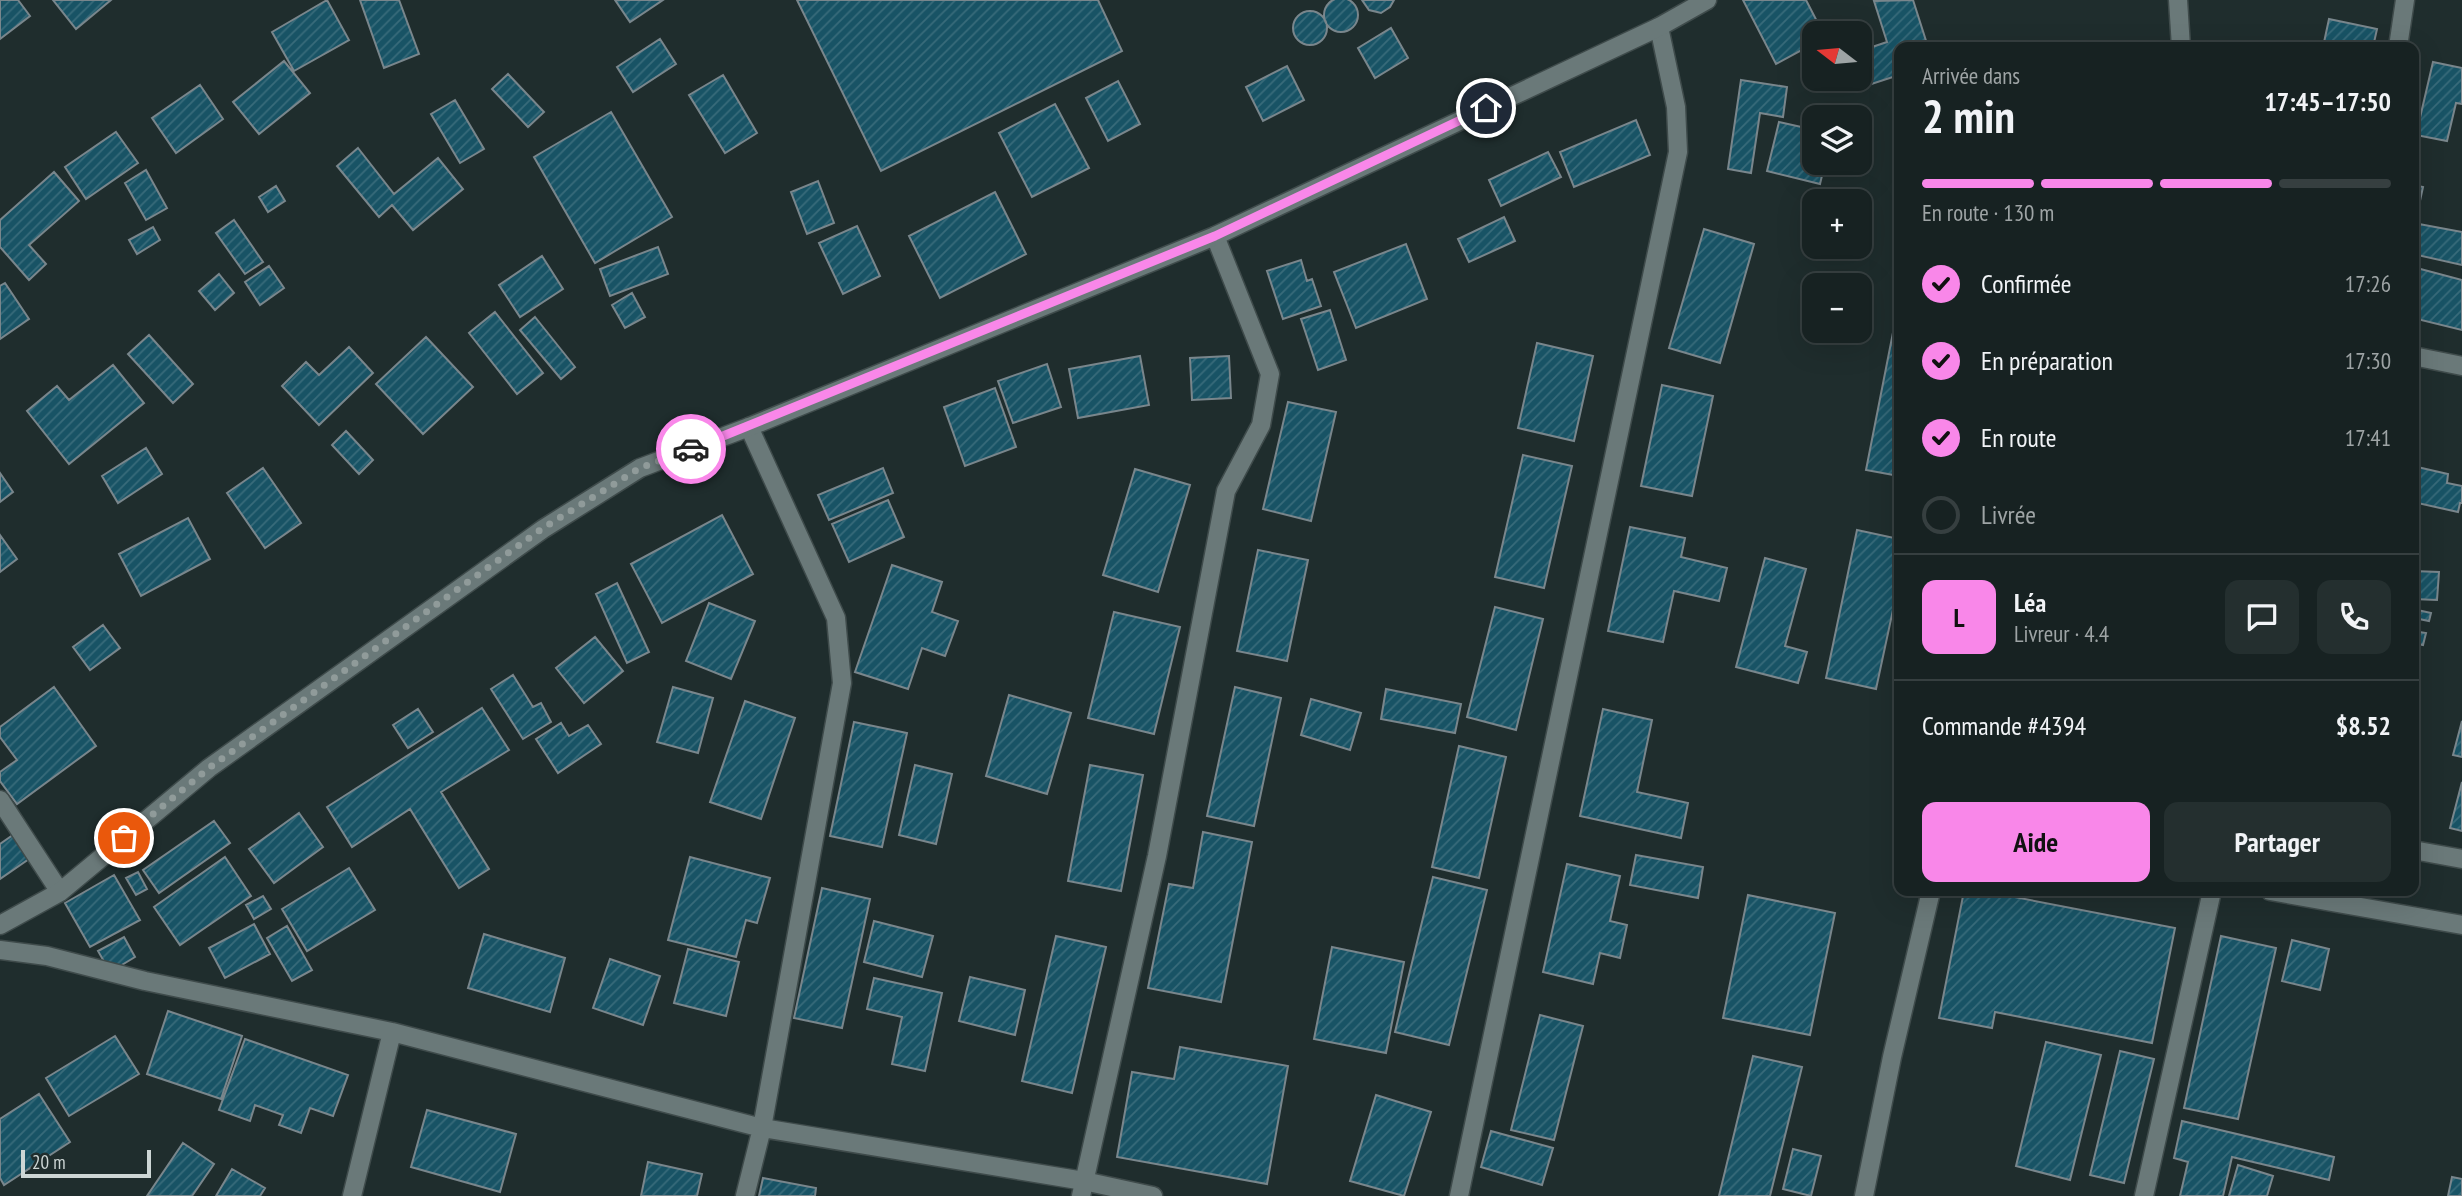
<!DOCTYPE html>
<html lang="fr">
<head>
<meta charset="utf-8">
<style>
	:root { --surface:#172222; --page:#242f2f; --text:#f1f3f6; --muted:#9ea4a5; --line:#363f40; --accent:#f987e9 }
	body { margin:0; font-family:"PT Sans Narrow",sans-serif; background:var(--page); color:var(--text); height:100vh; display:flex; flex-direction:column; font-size:26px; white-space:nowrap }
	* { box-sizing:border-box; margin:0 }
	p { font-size:23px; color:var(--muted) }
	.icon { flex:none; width:38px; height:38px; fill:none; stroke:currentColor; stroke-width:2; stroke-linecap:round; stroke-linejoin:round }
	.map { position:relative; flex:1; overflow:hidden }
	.side { position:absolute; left:1894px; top:42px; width:525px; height:854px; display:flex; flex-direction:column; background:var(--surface); border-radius:14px; box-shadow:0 7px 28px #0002,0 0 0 2px var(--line) }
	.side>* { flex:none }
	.needle { width:46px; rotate:286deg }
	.controls { position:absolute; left:1802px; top:21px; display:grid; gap:14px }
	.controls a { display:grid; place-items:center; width:70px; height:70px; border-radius:14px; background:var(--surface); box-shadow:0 7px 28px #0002,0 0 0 2px var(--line); font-size:35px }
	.scale { position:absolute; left:21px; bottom:18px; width:130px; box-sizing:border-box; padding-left:7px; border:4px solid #cdd6d5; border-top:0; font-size:19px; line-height:24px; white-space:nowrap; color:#cdd6d5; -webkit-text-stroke:5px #1f2d2d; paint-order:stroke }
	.pin { position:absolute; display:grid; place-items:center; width:60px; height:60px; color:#fff; margin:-30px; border:4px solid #fff; border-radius:50%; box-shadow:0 2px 7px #0007 }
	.courier { position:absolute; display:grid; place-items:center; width:70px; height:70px; margin:-35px; border:5px solid #f987e9; border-radius:50%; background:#fff; color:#222; box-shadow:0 2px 9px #0007 }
	.head em { font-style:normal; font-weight:600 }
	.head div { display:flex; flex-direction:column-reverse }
	.head { display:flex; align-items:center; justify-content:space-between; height:119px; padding:0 28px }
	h1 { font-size:46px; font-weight:600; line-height:52px }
	.bar { display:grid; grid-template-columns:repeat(4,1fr); gap:10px 7px; align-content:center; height:84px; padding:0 28px }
	.bar i { height:9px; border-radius:5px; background:var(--line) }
	.bar .selected { background:var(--accent) }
	.bar p { grid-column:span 4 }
	.line { display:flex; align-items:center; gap:18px; padding:0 28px; border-top:2px solid var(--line) }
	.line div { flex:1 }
	.round { display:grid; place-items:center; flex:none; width:74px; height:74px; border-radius:14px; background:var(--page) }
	ol { padding:0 28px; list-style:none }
	li { display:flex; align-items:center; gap:21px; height:77px }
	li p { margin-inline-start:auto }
	li .icon { padding:7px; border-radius:50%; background:var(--accent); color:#111; stroke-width:4 }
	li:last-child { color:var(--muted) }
	li i { width:38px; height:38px; border:4px solid var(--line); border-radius:50% }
	.button { display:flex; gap:14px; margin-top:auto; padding:14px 28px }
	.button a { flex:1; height:80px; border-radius:14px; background:var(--accent); color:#111; font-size:28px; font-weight:600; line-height:80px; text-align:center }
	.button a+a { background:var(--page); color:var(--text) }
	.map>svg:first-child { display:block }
</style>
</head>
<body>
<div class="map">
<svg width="2462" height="1196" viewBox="0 0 2462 1196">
	<defs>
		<pattern id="building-hatch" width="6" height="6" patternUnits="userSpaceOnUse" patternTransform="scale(1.75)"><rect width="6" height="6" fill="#185365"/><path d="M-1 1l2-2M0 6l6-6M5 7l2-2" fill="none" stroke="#386b7a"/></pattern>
	</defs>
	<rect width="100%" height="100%" fill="#1f2d2d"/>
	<path fill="url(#building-hatch)" stroke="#79868c" stroke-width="2" d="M1324 15a17 17 0 1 1 34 0a17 17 0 1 1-34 0Z
		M0 0H18L30 16 0 39Z
		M53 0H111L76 29Z
		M327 0 349 40 294 71 272 32Z
		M360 0H399L419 54 384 68Z
		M615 0H663L630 22Z
		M797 0H1098L1122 51 881 171Z
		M1362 0H1394L1390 7 1381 13 1369 10Z
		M1743 0H1806L1823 33H1815V43L1776 64Z
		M1913 0 1928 47H1899V75L1850 91 1846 79H1860V51L1887 42 1874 1Z
		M1293 28a17 17 0 1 1 34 0a17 17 0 1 1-34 0Z
		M2329 19 2377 29 2373 47H2323Z
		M1391 28 1408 58 1375 78 1358 48Z
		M660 39 676 64 633 92 617 67Z
		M284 61 310 93 259 134 233 102Z
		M2433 62 2462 68V104L2456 103 2447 141 2416 135Z
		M1287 66 1304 100 1263 121 1246 87Z
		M508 74 544 112 528 127 492 89Z
		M723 75 757 133 725 153 689 95Z
		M1741 80 1787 87 1783 117 1760 113 1751 173 1728 169Z
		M1118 81 1140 124 1108 141 1086 98Z
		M200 85 223 119 176 153 152 118Z
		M455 100 484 149 460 163 431 114Z
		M1055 104 1089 168 1032 197 999 133Z
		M611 112 672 217 595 263 534 157Z
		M1636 120 1650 155 1574 187 1560 152Z
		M1779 122 1815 130V163H1825L1820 184 1767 171Z
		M116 132 138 163 86 199 65 167Z
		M358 148 394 194 438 158 463 189 413 230 392 205 379 217 337 166Z
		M1548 152 1561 177 1501 206 1489 180Z
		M146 170 167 208 146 220 125 183Z
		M54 172 79 201 29 245 46 264 29 280 0 247V220Z
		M818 181 834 223 807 234 791 192Z
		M2413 185 2423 187 2413 233Z
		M276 186 285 201 268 212 259 197Z
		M995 192 1026 254 940 298 909 236Z
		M1504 217 1515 241 1469 262 1458 239Z
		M234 220 263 262 245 274 216 233Z
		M2419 224 2462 232V265L2413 254Z
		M857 226 880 276 843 294 819 243Z
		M153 227 160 240 137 254 129 240Z
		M1704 229 1754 244 1720 363 1669 348Z
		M1406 244 1427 299 1356 328 1334 272Z
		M658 247 668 274 610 296 600 269Z
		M542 256 563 289 520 317 499 285Z
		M1301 260 1307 281 1312 279 1321 306 1283 319 1267 271Z
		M269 266 284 288 260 305 245 282Z
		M2413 267 2462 280V330L2413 318Z
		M219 274 234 293 215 310 199 291Z
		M5 283 29 319 0 339V286Z
		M632 293 645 317 625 328 612 305Z
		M1899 302V476L1866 470Z
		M1330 310 1346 360 1318 370 1301 319Z
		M495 312 543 373 517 394 469 333Z
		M535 317 575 367 561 379 520 330Z
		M149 335 193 384 173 403 128 354Z
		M426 337 473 387 423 434 376 384Z
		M1537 343 1593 356 1574 441 1518 428Z
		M349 347 373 373 319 425 282 386 306 362 319 375Z
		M1140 356 1149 405 1078 418 1069 369Z
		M1229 356 1231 398 1192 400 1190 358Z
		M1047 364 1061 407 1013 423 998 381Z
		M113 365 144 403 69 464 27 411 57 386 69 400Z
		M1662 385 1713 396 1692 496 1641 486Z
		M995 388 1016 447 965 466 944 407Z
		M1288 402 1336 412 1311 521 1263 509Z
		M346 431 373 460 359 474 332 445Z
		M146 448 162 474 118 503 102 476Z
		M1523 455 1572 466 1544 588 1495 577Z
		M2413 466 2448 474 2447 483 2462 486V503H2460L2458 512 2413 502Z
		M263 468 301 523 265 548 227 493Z
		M883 468 893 493 829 520 818 495Z
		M1135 469 1190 485 1158 592 1103 575Z
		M0 473 13 492 0 502Z
		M888 500 904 537 849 562 832 524Z
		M722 515 753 574 662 623 631 564Z
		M188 518 210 559 141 596 119 554Z
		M1630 527 1685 538 1681 557 1727 568 1719 601 1674 591 1663 642 1608 631Z
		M1857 530 1899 539V582L1876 689 1826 678Z
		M0 535 17 559 0 572Z
		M1258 550 1308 560 1287 661 1237 651Z
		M1765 558 1806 569 1785 646 1807 652 1798 683 1736 667Z
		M892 565 942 582 932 612 958 621 945 656 922 648 908 689 855 672Z
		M2413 571 2439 572 2437 600 2413 599Z
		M617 583 649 652 627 663 596 594Z
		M709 603 755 621 731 679 686 661Z
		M1495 607 1543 619 1516 730 1467 717Z
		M2413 609 2431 613 2429 621 2414 618 2413 621Z
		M1114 612 1180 627 1154 734 1088 718Z
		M103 625 120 648 90 670 73 647Z
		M2413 631 2426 633 2423 645 2413 643Z
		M595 637 623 671 584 703 556 668Z
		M513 675 533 707 541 703 551 722 523 739 491 689Z
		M54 687 96 746 17 804 0 781V772L17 760 0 737V727Z
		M673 687 713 698 698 753 657 742Z
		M1235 687 1281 698 1254 826 1207 816Z
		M1386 689 1461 704 1455 733 1381 719Z
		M1009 695 1071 713 1047 794 986 776Z
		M1311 699 1361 713 1350 750 1301 735Z
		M745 701 795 718 761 819 710 802Z
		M482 708 509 750 441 792 489 869 459 888 410 809 352 847 327 807Z
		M418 709 433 732 408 748 393 725Z
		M1603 709 1652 720 1637 792 1688 803 1681 838 1580 816Z
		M2462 721V757L2453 755Z
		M854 722 907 733 882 847 830 836Z
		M561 723 569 736 588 725 601 744 558 773 536 739Z
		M1459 746 1506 757 1479 878 1432 867Z
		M915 765 952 774 936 844 899 835Z
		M1090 765 1143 775 1121 891 1068 881Z
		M2462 782V831L2450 828Z
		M299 813 323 847 274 883 249 849Z
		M214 821 230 843 159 893 143 870Z
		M1203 832 1252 842 1221 1002 1148 988 1169 884 1193 888Z
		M13 835 29 859 0 879V844Z
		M1636 855 1703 867 1698 898 1630 885Z
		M225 857 251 896 180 945 154 907Z
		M690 857 770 878 757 923 746 920 736 957 668 940Z
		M1567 864 1620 876 1610 921 1627 925 1620 958 1600 953 1593 984 1543 972Z
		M349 868 375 910 307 951 282 909Z
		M138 872 147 889 136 895 126 878Z
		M114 875 140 920 90 947 65 903Z
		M1433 877 1487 890 1449 1045 1395 1032Z
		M822 888 870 899 842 1028 794 1018Z
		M1964 891H2005L2004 895 2175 928 2152 1043 1995 1012 1992 1028 1939 1018Z
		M1748 895 1835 913 1810 1035 1723 1018Z
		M263 896 271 909 254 919 246 905Z
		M874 921 933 936 922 977 864 962Z
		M254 924 270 954 225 978 209 948Z
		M287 926 312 970 292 981 267 938Z
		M484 934 565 958 550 1012 468 988Z
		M1056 936 1106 947 1072 1093 1022 1081Z
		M2221 936 2276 948 2238 1119 2184 1108Z
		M124 937 135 957 110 972 98 951Z
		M2292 940 2329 949 2320 990 2282 981Z
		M1332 947 1404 962 1386 1053 1314 1039Z
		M688 949 739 962 726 1016 674 1003Z
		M610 959 660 976 643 1025 593 1008Z
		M970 977 1025 990 1015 1035 959 1021Z
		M874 978 942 993 925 1071 892 1064 902 1017 867 1009Z
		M168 1011 242 1036 221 1099 147 1074Z
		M1540 1015 1583 1026 1554 1140 1511 1130Z
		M115 1036 139 1074 69 1116 46 1078Z
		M245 1039 348 1075 333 1116 310 1108 301 1133 279 1125 283 1115 255 1105 250 1121 219 1110Z
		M2046 1042 2101 1055 2070 1180 2016 1166Z
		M1180 1047 1288 1066 1267 1184 1117 1157 1132 1072 1174 1079Z
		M2120 1051 2154 1059 2124 1183 2090 1175Z
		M1753 1056 1802 1067 1770 1196H1719Z
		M39 1094 70 1142 4 1185 0 1178V1119Z
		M1376 1095 1431 1112 1404 1196 1350 1181Z
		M427 1110 516 1134 500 1192 411 1167Z
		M2182 1121 2334 1157 2329 1180 2232 1157 2223 1196H2180L2188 1162 2174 1158Z
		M1491 1131 1553 1148 1542 1185 1481 1167Z
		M183 1143 214 1164 192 1196H147Z
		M1793 1149 1821 1156 1811 1196 1783 1189Z
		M648 1162 702 1174 697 1196H641Z
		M2238 1165 2273 1176 2267 1196H2229Z
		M232 1169 265 1188 260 1196H216Z
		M2452 1177 2462 1179V1196H2448Z
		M763 1178 816 1188 815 1196H759Z"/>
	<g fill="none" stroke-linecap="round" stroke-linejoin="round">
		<g stroke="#3f4b4b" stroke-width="21">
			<path id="street" d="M2178 0 2181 47
				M2398 47 2405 0
				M2413 356 2462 366
				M0 800 60 892
				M2413 850 2462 859
				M2270 891 2462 925
				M0 950 47 956 145 981 392 1032 762 1128 1084 1181 1153 1196
				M352 1196 392 1032
				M745 1196 762 1128 842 683 836 618 749 427
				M1081 1196 1157 856 1226 491 1261 425 1270 374 1215 236
				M1459 1196 1678 152 1676 107 1659 27
				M1864 1196 1892 1057 1931 891
				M2144 1196 2212 891"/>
		</g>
		<g stroke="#3f4b4b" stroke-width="21">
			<path id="secondary" d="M0 925 60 892 209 768 543 529 640 468 749 427 1215 236 1659 27 1707 0"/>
		</g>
		<use href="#street" stroke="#6a7979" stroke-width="18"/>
		<use href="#secondary" stroke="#6a7979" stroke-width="18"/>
	</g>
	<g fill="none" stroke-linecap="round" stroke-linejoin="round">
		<path stroke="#909b9a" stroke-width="7" stroke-dasharray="0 12.6" d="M124 838 209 768 543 528 640 468 691 449"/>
		<path stroke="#f987e9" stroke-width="9" d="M691 449 1215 236 1486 108"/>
	</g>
</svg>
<div class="controls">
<a><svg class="needle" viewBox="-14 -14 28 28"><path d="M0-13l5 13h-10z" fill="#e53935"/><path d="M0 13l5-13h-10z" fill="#9ea4a5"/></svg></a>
<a><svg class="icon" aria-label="layers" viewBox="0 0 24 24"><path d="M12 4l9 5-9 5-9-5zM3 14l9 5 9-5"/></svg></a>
<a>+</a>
<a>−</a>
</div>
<div class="scale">20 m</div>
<div class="pin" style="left:124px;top:838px;background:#ea580c"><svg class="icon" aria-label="bag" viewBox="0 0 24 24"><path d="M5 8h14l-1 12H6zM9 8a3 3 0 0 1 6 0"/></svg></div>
<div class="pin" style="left:1486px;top:108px;background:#1f2937"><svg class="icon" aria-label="home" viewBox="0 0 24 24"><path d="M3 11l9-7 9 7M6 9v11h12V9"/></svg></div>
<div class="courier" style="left:691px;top:449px"><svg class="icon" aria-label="car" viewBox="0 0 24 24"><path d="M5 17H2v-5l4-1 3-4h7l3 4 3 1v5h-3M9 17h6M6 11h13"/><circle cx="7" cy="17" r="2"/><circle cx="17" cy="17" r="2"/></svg></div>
<section class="side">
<div class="head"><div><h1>2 min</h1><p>Arrivée dans</p></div><em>17:45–17:50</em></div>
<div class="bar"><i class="selected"></i><i class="selected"></i><i class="selected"></i><i></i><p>En route · 130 m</p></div>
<ol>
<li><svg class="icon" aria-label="check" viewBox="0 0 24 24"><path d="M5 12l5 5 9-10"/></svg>Confirmée<p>17:26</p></li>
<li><svg class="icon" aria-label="check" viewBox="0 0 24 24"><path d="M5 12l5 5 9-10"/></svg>En préparation<p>17:30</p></li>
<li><svg class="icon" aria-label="check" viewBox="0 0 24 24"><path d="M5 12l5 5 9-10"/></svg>En route<p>17:41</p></li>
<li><i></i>Livrée</li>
</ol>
<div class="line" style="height:126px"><b class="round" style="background:var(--accent);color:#111">L</b><div><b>Léa</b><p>Livreur · 4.4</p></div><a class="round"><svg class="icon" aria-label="chat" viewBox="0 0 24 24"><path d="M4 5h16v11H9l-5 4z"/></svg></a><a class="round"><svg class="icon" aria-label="phone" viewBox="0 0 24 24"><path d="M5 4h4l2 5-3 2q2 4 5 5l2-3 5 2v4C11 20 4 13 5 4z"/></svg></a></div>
<div class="line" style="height:91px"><div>Commande #4394</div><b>$8.52</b></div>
<div class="button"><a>Aide</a><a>Partager</a></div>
</section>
</div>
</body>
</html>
